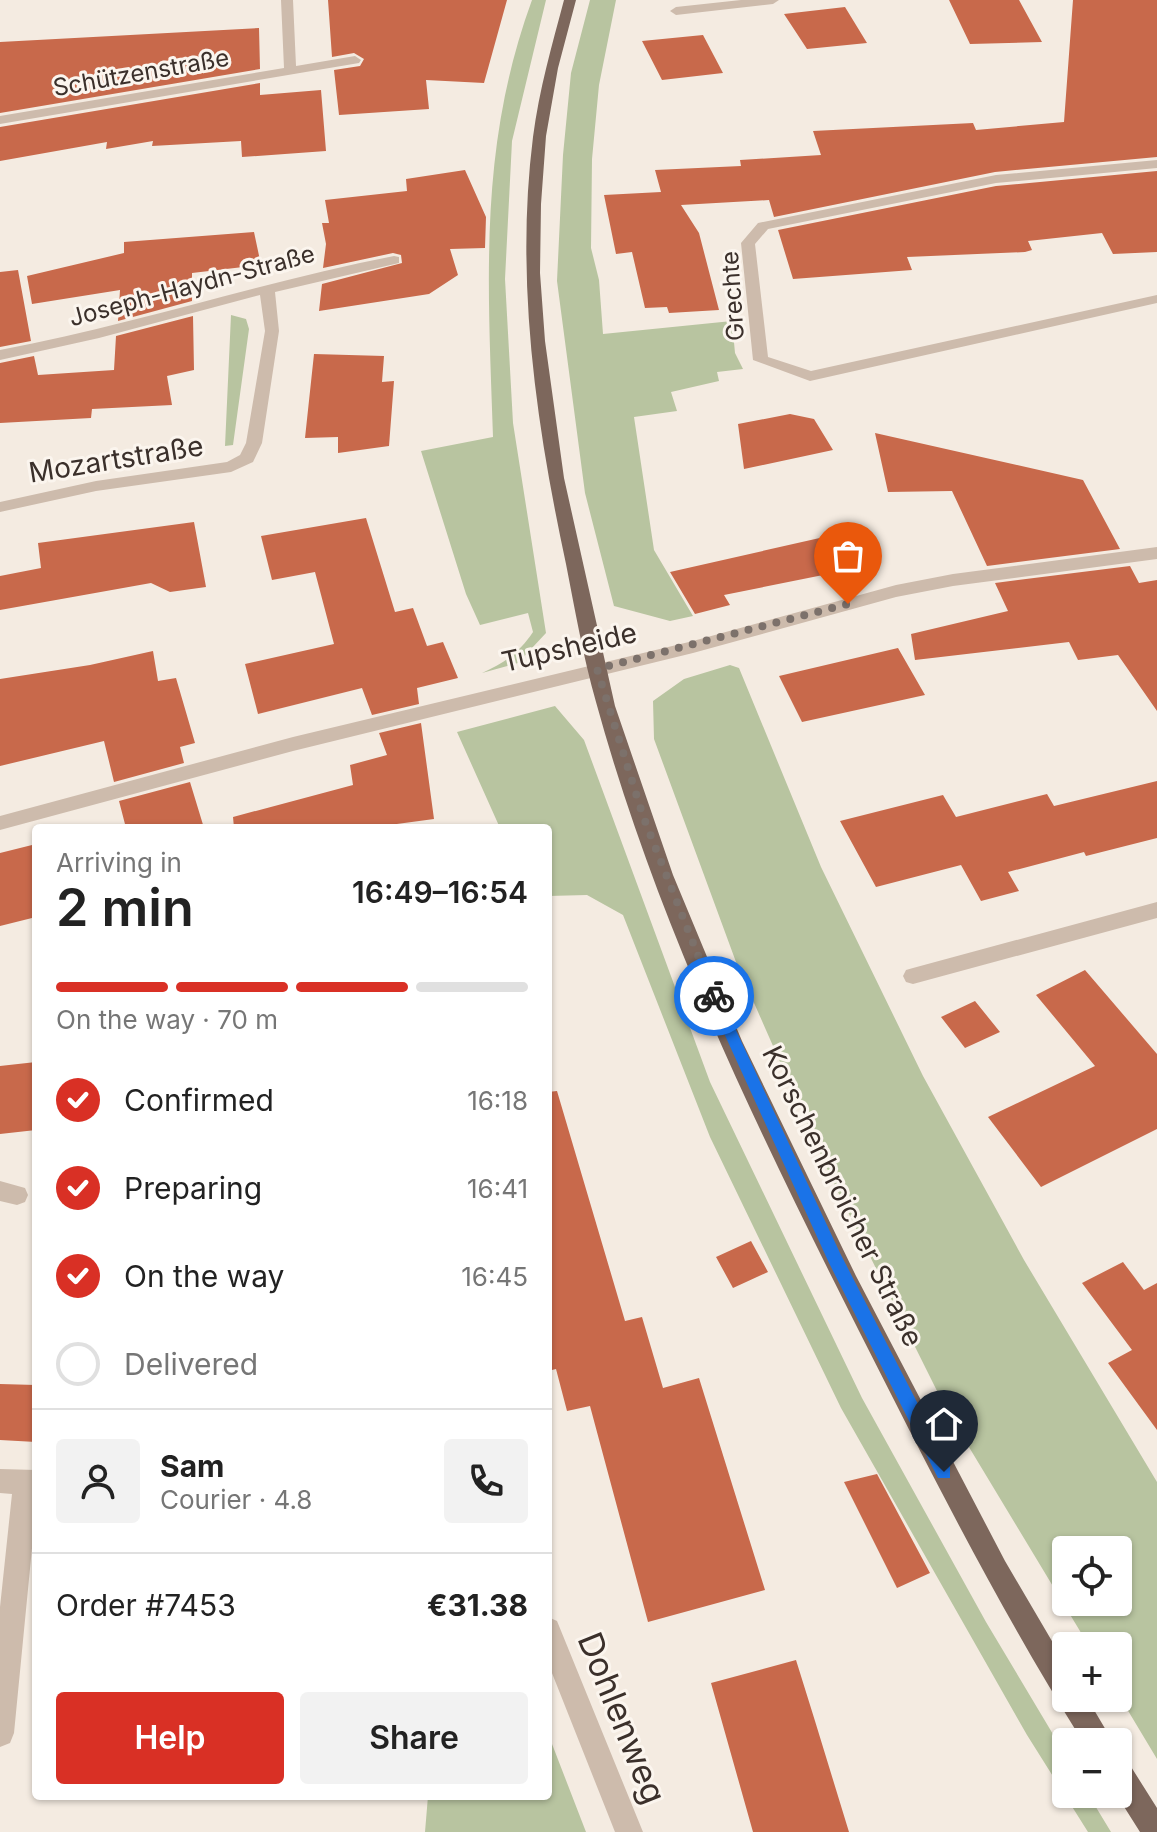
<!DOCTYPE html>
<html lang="en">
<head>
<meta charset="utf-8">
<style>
	:root { --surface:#fff; --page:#f2f2f2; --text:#222; --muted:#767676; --line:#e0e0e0; --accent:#d93025 }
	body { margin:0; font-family:Inter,sans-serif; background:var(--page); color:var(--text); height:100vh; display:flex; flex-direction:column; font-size:30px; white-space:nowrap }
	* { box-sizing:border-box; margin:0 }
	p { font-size:26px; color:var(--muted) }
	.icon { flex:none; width:44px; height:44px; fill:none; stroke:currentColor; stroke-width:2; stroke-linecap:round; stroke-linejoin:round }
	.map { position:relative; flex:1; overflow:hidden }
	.details { position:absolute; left:32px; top:824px; width:520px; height:976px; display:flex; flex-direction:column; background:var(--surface); border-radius:8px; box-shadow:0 2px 6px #0004 }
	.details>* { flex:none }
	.controls { position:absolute; left:1052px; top:1536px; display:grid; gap:16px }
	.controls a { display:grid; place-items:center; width:80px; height:80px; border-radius:8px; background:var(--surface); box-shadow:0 2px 6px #0004; font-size:40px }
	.pin { position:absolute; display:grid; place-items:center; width:68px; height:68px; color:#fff; margin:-82px -34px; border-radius:50% 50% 50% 0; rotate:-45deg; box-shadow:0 0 8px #0007 }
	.pin .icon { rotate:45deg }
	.courier { position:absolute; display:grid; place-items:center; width:80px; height:80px; margin:-40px; border:6px solid #1a73e8; border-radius:50%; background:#fff; color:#222; box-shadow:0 2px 10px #0007 }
	.summary em { font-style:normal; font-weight:600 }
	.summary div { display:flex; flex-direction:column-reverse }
	.summary { display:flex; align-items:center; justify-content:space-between; height:136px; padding:0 24px }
	h1 { font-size:52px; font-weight:600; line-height:60px }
	.bar { display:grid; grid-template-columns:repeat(4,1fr); gap:12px 8px; align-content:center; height:96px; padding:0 24px }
	.bar i { height:10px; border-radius:6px; background:var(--line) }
	.bar .on { background:var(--accent) }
	.bar p { grid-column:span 4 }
	.line { display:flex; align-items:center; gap:20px; padding:0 24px; border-top:2px solid var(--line) }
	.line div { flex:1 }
	.round { display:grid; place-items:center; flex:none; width:84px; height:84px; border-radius:8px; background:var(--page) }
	ol { padding:0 24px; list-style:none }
	li { display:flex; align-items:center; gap:24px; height:88px }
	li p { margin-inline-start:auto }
	li .icon { padding:8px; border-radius:50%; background:var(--accent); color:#fff; stroke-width:4 }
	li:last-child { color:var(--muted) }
	li i { width:44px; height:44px; border:4px solid var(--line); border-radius:50% }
	.cta { display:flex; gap:16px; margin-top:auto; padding:16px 24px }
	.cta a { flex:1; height:92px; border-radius:8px; background:var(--accent); color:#fff; font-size:32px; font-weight:600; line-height:92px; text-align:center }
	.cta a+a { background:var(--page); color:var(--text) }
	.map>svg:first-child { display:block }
</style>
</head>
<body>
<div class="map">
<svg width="1157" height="1832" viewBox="0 0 1157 1832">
	<rect width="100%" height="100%" fill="#f4ebe1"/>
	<path fill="#b8c4a0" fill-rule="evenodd" d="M532 0H546L512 141 505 279 513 423 546 633 518 663 482 673C504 663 519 653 533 632L528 613 480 625 466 594 421 451 493 437C488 284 478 147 532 0Z
		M590 0H616L599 85 592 159 591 248 599 280 603 334 732 321 735 353 743 369 717 372 719 381 671 392 677 411 634 417 654 550 693 616 670 621 614 606 585 493 557 281 563 155 571 73Z
		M231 315 246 319 249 329 233 445 225 446Z
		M730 665 739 668 821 867 923 1076 1024 1260 1157 1482V1759L1118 1694V1646H1089L946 1409 833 1182 736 962 654 739 653 701 684 679ZM1066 1550H1118V1602H1066Z
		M555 706 584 740 710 1082 862 1398 986 1622 1066 1756V1794H1088L1111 1832H1088L1027 1735 841 1408 710 1137 623 915 587 895 548 896V828H500L457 732Z
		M548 1743 552 1744 586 1832H425L428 1796H548Z"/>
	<path fill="#c8694b" d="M328 0H507L484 83 426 80 429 109 339 115 334 70 360 66 364 59 354 53 332 57Z
		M949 0H1019L1042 42 970 44Z
		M1073 0H1157V157L995 172 774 217 769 200 681 205 699 233 719 310 669 313 667 307 645 308 632 252 616 254 604 195 661 192 655 170 741 166 740 160 821 155 813 131 973 123 976 130 1064 122Z
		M845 7 867 43 807 49 784 14Z
		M259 28 260 69 0 113V42Z
		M703 35 723 73 662 80 642 41Z
		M260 83V95L321 90 326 151 242 157 241 141 152 146 153 141 106 149 107 142 0 161V127Z
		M465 170 486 217 485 248 450 249 458 275 429 294 319 311 322 284 402 263 401 255 393 253 323 268 326 244 322 223H329L325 200 407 191 406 179Z
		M1157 171V252L1113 254 1102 233 1028 241 1032 250 1025 252 907 257 912 270 793 279 778 230 996 186Z
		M254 232 261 265 192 273V301L118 321 120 290 32 304 27 276 124 253V242Z
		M18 270 31 341 0 347V272Z
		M193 316 194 370 167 376 172 405 92 409 91 418 0 423V363L34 356 38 375 114 370 116 336Z
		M314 354 384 356 382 382 394 381 389 446 338 453V437L305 438Z
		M790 414 814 419 833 450 744 469 738 424Z
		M875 433 1083 480 1120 549 987 566 952 491 888 492Z
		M366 518 395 612 413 608 427 646 443 642 458 678 417 688 419 704 372 715 362 688 258 714 245 664 334 644 315 572 272 580 261 536Z
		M194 522 206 587 170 592 151 583 0 610V576L41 568 38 543Z
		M833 535 853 569 724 595 730 605 695 614 670 572Z
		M1130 566 1139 583 1157 580V711L1118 655 1078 660 1069 642 915 660 911 634 1008 611 995 583Z
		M898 648 925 695 802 722 779 676Z
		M153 651 158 681 176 678 195 743 180 747 184 763 114 782 104 741 0 766V679L90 665Z
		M421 723 434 819 367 828H234L233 817 353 785 350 765 387 755 379 733Z
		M1157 781V838L1086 856 1084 852 1008 872 1019 891 981 901 961 865 876 887 840 821 943 795 956 817 1047 794 1054 806Z
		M190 782 204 828H126L119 801Z
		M36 844V917L0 926V853Z
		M1085 970 1157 1054V1129L1041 1187 988 1117 1095 1066 1036 995Z
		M975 1001 1000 1032 965 1048 941 1017Z
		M36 1062V1130L0 1134V1066Z
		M557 1091 625 1321 642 1317 663 1388 699 1378 765 1590 648 1622 590 1406 567 1411 556 1369 548 1371V1092Z
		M751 1241 768 1272 733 1288 716 1257Z
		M1123 1262 1144 1290 1157 1283V1430L1108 1363 1132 1350 1082 1283Z
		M0 1384 36 1385V1442L0 1440Z
		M877 1474 930 1573 897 1588 844 1482Z
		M796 1660 815 1721 849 1832H753L711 1683Z"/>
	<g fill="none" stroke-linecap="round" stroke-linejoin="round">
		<path fill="#cdbbac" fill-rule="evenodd" d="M281 0H293L296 66 355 56 361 60 359 63 0 124V116L284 68Z
			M741 0H779L773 4 676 15 670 11 676 7Z
			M1157 160V168L996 183 768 229 755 244 768 357 811 371 1157 295V303L810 381 753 360 741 243 758 223 996 175Z
			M394 256 399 257V263L275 292 279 331 262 443 253 462 231 472 96 491 0 512V502L96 481 227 462 240 455 246 443 265 331 260 295 99 338 0 360V350C133 325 261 282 394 256Z
			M1157 547V559L953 586 896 597 693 653 293 751 0 830V816L293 737 693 641 896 585 953 574Z
			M1157 902V918L913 984 906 982 903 976 906 970 913 968Z
			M0 1181 25 1188 28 1195 25 1202 17 1205 0 1201Z
			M0 1469 36 1470V1507L14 1733 10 1743 0 1747V1607L12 1494 0 1493Z
			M548 1617 557 1621 643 1832H615L548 1663Z"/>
		<path fill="#7d675c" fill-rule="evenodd" d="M564 0H576L558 68 546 136 541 204 540 273 545 341 564 478 615 706 673 875 742 1041 856 1276 1005 1561 1066 1665V1698H1087L1113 1742H1083C1000 1610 930 1471 859 1331 757 1129 656 921 596 702 583 656 575 610 566 564 536 424 515 280 533 137 539 90 552 45 564 0Z
			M1118 1758 1128 1762 1157 1808V1832H1140L1116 1794Z"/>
	</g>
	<path fill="#1a73e8" d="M714 990 720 996 840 1253 950 1466V1478H938L829 1263 707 996Z"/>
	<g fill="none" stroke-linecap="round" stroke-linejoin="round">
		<path stroke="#7c716b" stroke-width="8" stroke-dasharray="0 14.4" d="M714 996 643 816 597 669 848 604"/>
	</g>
	<g text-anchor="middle" stroke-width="6" stroke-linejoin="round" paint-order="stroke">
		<g font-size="24" fill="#3b302b" stroke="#fbf5ee">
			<text transform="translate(141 73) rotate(-10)" y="8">Schützenstraße</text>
			<text transform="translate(192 286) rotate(-15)" y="8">Joseph-Haydn-Straße</text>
			<text transform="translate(733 296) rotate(-94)" y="8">Grechte</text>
		</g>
		<g font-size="28" fill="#3b302b" stroke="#fbf5ee">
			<text transform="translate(116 459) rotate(-9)" y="10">Mozartstraße</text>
			<text transform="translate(569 647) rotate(-13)" y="10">Tupsheide</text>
			<text transform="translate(843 1196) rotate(64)" y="10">Korschenbroicher Straße</text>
		</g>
		<g font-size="34" fill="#3b302b" stroke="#fbf5ee">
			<text transform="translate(622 1718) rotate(68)" y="12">Dohlenweg</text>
		</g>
	</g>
</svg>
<div class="controls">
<a><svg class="icon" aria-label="locate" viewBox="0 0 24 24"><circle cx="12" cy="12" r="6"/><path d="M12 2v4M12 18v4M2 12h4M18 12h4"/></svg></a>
<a>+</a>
<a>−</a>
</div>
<div class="pin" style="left:848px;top:604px;background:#ea580c"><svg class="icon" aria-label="bag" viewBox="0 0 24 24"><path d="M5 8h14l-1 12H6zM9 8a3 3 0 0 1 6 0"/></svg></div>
<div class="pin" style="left:944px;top:1472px;background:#1f2937"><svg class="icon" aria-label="home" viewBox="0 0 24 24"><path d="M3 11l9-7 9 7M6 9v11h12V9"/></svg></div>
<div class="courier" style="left:714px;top:996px"><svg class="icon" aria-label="bike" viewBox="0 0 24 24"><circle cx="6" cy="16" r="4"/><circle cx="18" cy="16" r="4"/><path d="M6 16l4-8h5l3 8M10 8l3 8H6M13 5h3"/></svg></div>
<section class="details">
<div class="summary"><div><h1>2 min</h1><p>Arriving in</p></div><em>16:49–16:54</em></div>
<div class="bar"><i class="on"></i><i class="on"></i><i class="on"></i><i></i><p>On the way · 70 m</p></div>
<ol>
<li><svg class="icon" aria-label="check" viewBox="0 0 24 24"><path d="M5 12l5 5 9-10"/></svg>Confirmed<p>16:18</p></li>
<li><svg class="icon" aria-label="check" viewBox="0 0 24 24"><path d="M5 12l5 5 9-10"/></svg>Preparing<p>16:41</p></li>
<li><svg class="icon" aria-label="check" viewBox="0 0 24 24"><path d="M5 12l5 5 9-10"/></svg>On the way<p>16:45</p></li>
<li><i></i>Delivered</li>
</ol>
<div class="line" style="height:144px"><a class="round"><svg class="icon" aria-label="person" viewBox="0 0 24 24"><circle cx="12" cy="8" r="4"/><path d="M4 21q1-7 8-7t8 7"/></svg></a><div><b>Sam</b><p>Courier · 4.8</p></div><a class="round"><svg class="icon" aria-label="phone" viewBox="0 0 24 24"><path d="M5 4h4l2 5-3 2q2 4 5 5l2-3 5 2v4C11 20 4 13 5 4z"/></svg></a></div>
<div class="line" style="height:104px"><div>Order #7453</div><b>€31.38</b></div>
<div class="cta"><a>Help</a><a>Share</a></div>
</section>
</div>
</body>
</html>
